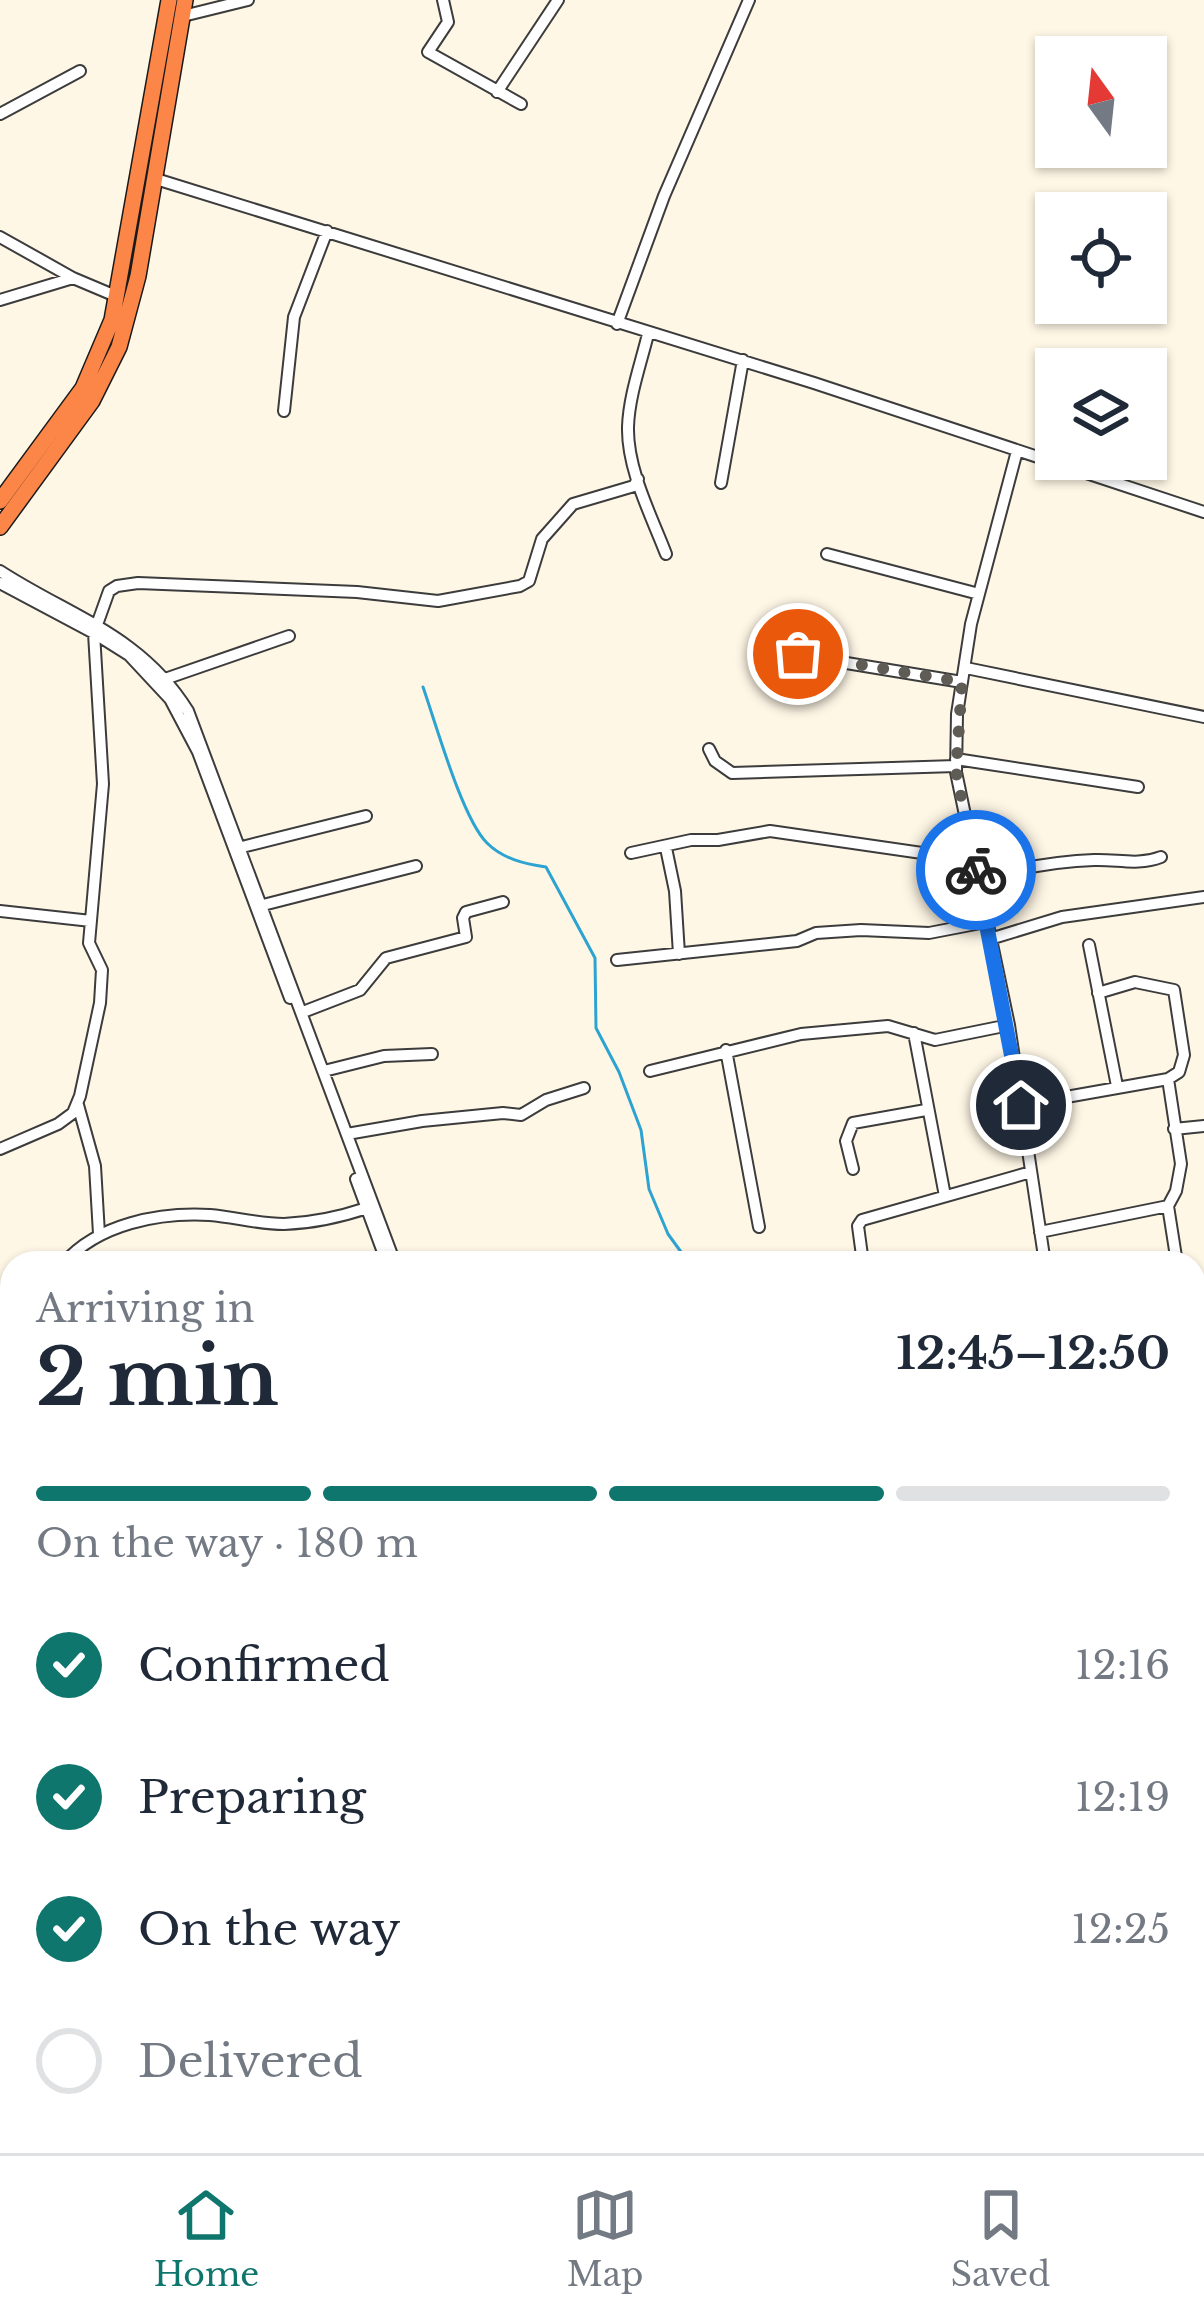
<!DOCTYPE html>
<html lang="en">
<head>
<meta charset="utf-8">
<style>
	:root { --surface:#fff; --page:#f2f2f3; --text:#1f2937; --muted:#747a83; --line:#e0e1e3; --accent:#0f766e }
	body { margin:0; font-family:"Libre Baskerville",serif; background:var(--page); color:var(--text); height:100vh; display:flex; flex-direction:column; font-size:45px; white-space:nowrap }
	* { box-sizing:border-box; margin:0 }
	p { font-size:39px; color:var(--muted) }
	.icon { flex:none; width:66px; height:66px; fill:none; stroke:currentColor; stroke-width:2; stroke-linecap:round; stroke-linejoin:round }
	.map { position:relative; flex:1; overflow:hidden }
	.sheet { position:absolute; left:0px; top:1251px; width:1206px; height:903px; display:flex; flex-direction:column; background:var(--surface); border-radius:36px 36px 0 0; box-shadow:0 3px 9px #0004 }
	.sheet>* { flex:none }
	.needle { width:78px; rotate:345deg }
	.tools { position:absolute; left:1035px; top:36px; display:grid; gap:24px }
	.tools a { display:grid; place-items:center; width:132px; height:132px; border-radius:0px; background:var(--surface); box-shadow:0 3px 9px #0004; font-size:60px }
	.pin { position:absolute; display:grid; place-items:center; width:102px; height:102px; color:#fff; margin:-51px; border:6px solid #fff; border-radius:50%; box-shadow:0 3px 12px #0007 }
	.courier { position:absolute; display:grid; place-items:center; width:120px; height:120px; margin:-60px; border:9px solid #1a73e8; border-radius:50%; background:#fff; color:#222; box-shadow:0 3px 15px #0007 }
	.headline em { font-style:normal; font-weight:700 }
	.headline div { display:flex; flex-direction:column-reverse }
	.headline { display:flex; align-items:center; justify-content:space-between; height:204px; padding:0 36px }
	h1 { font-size:78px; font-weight:700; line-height:90px }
	.bar { display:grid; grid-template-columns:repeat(4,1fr); gap:18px 12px; align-content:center; height:144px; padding:0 36px }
	.bar i { height:15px; border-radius:9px; background:var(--line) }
	.bar .current { background:var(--accent) }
	.bar p { grid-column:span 4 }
	ol { padding:0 36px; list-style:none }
	li { display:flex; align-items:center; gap:36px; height:132px }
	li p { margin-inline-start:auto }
	li .icon { padding:12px; border-radius:50%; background:var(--accent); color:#fff; stroke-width:4 }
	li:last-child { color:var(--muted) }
	li i { width:66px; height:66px; border:6px solid var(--line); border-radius:50% }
	.tab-bar { display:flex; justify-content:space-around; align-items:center; height:168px; border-top:3px solid var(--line); background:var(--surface); font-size:33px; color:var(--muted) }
	.tab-bar a { display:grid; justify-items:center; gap:6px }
	.tab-bar .current { color:var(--accent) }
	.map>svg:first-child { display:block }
</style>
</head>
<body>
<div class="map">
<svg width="1204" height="2153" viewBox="0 0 1204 2153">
	<rect width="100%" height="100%" fill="#fff7e6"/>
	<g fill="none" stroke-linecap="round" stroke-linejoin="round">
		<path stroke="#2da3d2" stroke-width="3" d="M423 687C436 724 462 818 487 843 503 859 525 864 546 867L595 958 596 1028 619 1072 641 1130 649 1189 668 1234 689 1263
			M1126 2142 1131 2153"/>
		<g stroke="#3c3c3c" stroke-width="14">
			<path id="minor" d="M443 0 448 22 428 52 521 104
				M183 16 248 0
				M497 92 558 0
				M0 114 80 71
				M156 179 814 383 1204 512
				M0 237 73 278 118 297
				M0 300 73 278
				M617 324 664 196 749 0
				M648 334C641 363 629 396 628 427 627 469 651 515 666 554
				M284 411 294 317 327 231
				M1017 451 971 624 957 714 956 772 1009 1025 1045 1263
				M721 483 743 360
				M827 554 979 594
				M0 571C71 617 141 635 188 711L395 1263
				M0 583 94 633 129 655 170 699 198 752 290 998
				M778 646 816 658 962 682
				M966 668 1204 717
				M162 680 289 636
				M709 749 715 761 732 773 956 766
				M956 759 1138 787
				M242 847 366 816
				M666 848 675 891 679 954
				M631 853 691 840H718L770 831 922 853 972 851
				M978 879C1016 869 1055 861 1094 860 1118 859 1137 866 1161 857
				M263 905 416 866
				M0 911 91 921
				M990 939 1062 917 1204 897
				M1089 945 1117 1086
				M617 960 797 941 816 933 861 930 929 933 986 922
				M303 1012 360 990 386 958 466 937 463 918 466 912 503 902
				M914 1033 945 1196
				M726 1050 759 1227
				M324 1071 384 1056 432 1054
				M650 1071 801 1034 888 1026 935 1040 1009 1025
				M1168 1079 1181 1164 1176 1191 1168 1206 1177 1263
				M78 1105 95 1166 99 1234
				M1021 1105 1168 1079 1179 1072 1184 1055 1174 990 1135 982 1098 993
				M1174 1129 1204 1126
				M347 1134 422 1121 503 1113 521 1115 546 1100 584 1088
				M0 1149 58 1124 73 1113 80 1096 100 1003 102 970 89 943 103 784 94 633 109 591 117 586 138 583 357 592 438 601 520 586 529 581 542 539 573 504 634 486 638 479
				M853 1169 846 1141 853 1123 926 1110
				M356 1179 387 1263
				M1040 1232 1168 1206
				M64 1263C98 1224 159 1212 210 1215 234 1217 259 1224 284 1224 312 1223 340 1217 367 1208
				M863 1263 858 1226 862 1220 1031 1172
				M1194 1293 1204 1292
				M0 1334 12 1322
				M1194 1447 1204 1449
				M0 1456 12 1474
				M0 1500H12
				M1194 1592V1615
				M0 1624 12 1628
				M1194 1637H1204
				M1194 1685 1204 1696
				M0 1914 12 1910
				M1194 1926 1204 1925
				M0 2000 12 2007
				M1194 2050 1204 2048
				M0 2141 45 2153
				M310 2142 313 2153
				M746 2142 750 2153
				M757 2153 786 2149 799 2153"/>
		</g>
		<g stroke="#1a1a1a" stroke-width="18">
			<path id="highway" d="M0 501 83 388 112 320 169 0
				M0 527 92 401 119 347 138 276 185 0"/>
		</g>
		<use href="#minor" stroke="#fff" stroke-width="10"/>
		<use href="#highway" stroke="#fb8648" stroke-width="15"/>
	</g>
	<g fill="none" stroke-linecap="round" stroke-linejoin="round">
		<path stroke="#5f5c56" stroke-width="12" stroke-dasharray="0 21.6" d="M798 654 962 682 956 772 976 870"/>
		<path stroke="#1a73e8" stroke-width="15" d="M976 870 1021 1105"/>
	</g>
</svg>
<div class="tools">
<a><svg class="needle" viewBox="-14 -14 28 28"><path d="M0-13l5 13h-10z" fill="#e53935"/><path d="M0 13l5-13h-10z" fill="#747a83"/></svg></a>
<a><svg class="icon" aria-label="locate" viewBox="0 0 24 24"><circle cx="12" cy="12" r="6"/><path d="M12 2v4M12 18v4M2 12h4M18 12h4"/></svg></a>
<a><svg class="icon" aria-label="layers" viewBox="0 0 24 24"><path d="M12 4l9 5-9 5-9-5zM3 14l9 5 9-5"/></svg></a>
</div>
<div class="pin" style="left:798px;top:654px;background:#ea580c"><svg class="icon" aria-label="bag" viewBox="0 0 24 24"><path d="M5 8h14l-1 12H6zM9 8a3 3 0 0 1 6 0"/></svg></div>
<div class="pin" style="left:1021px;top:1105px;background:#1f2937"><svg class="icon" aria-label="home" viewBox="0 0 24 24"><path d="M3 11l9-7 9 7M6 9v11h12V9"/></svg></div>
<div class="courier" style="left:976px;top:870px"><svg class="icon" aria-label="bike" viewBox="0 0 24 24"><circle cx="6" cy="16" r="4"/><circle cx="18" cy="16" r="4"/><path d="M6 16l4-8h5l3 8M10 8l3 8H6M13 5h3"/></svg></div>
<section class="sheet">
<div class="headline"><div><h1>2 min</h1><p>Arriving in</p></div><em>12:45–12:50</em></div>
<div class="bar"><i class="current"></i><i class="current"></i><i class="current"></i><i></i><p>On the way · 180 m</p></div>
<ol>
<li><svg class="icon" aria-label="check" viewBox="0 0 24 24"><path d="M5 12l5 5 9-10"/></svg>Confirmed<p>12:16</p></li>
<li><svg class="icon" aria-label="check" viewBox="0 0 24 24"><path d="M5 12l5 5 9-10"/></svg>Preparing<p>12:19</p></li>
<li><svg class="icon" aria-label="check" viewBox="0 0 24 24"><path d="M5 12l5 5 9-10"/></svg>On the way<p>12:25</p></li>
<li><i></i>Delivered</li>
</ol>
</section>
</div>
<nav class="tab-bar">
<a class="current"><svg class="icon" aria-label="home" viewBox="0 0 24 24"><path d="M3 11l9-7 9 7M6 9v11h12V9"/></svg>Home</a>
<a><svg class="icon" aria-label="map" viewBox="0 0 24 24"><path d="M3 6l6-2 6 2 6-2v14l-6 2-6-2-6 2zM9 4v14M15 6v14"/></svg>Map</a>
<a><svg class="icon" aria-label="saved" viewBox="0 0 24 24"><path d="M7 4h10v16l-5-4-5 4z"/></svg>Saved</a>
</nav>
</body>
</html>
